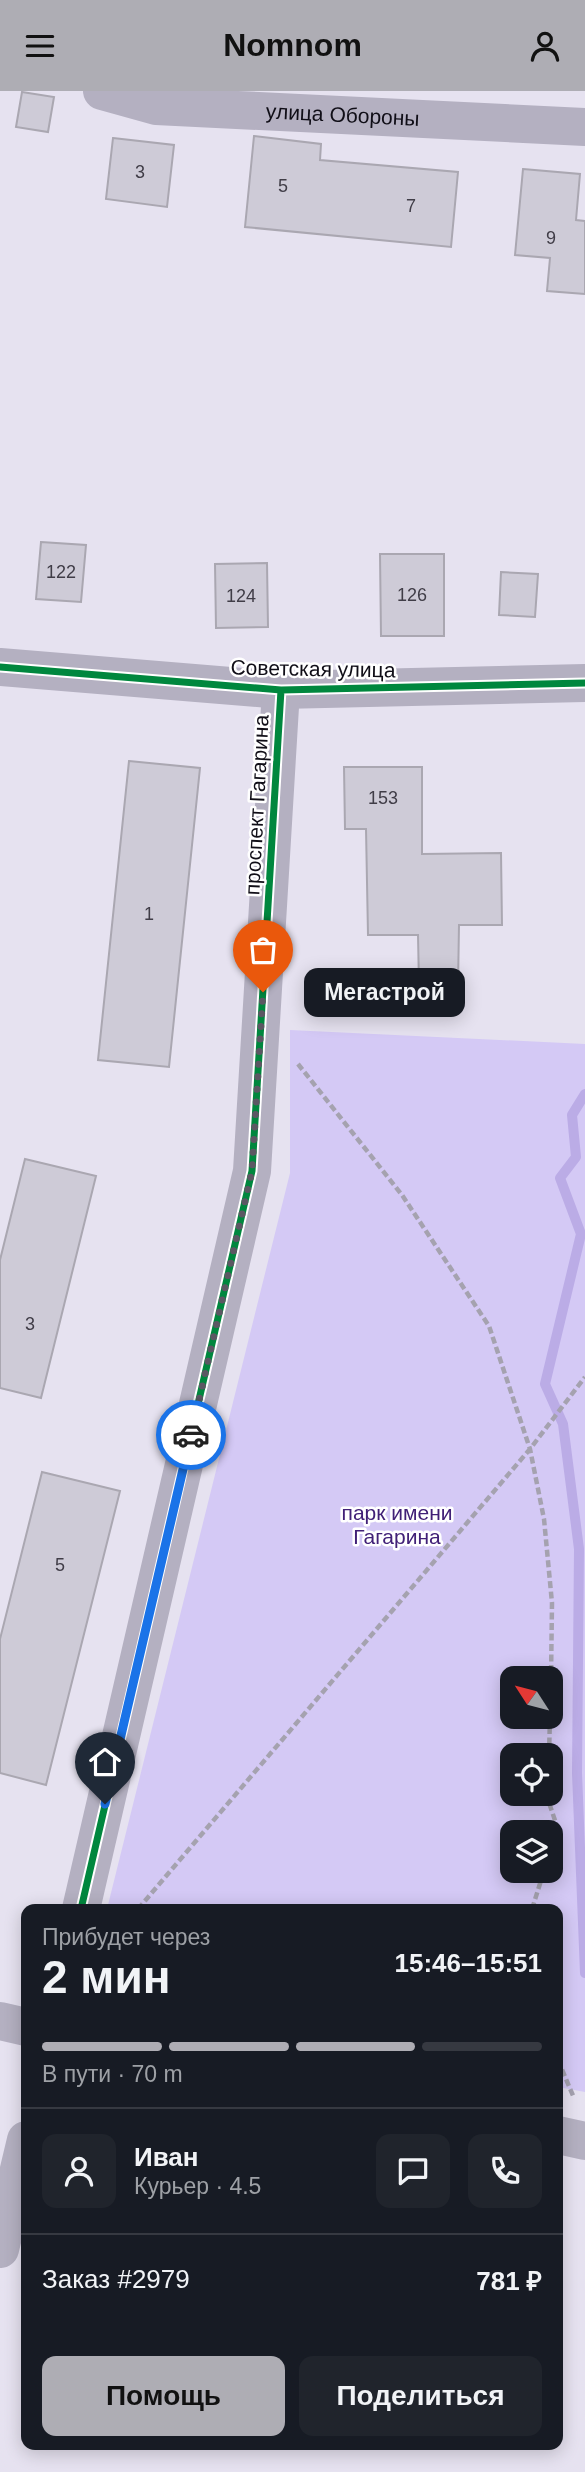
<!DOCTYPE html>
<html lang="ru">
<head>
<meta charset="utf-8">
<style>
	:root { --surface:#171b24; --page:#20242c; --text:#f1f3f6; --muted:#9ea1a6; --line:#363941; --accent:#aeadb4 }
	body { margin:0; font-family:Helvetica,sans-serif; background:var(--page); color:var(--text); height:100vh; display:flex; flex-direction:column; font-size:26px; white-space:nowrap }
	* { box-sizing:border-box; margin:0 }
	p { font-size:23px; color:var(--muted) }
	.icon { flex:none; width:38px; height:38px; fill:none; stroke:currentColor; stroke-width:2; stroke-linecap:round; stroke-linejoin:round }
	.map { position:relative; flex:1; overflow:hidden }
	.panel { position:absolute; left:21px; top:1813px; width:542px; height:546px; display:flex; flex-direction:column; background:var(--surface); border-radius:14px; box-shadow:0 4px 18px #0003 }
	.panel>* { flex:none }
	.needle { width:46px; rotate:306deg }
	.buttons { position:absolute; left:500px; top:1575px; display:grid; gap:14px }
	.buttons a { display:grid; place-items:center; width:63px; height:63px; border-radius:14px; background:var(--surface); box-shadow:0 4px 18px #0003; font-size:35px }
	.pin { position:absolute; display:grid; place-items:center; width:60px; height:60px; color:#fff; margin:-72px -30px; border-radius:50% 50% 50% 0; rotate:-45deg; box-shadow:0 0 7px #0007 }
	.pin .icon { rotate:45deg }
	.courier { position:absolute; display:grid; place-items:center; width:70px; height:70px; margin:-35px; border:5px solid #1a73e8; border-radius:50%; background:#fff; color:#222; box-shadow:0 2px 9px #0007 }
	.bubble { position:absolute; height:49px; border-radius:14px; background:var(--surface); box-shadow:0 4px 18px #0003; font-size:23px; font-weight:700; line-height:49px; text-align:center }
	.summary em { font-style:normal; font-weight:700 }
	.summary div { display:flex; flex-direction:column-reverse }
	.summary { display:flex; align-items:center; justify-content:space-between; height:119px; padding:0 21px }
	h1 { font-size:46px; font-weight:700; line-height:52px }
	.bar { display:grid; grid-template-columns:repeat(4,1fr); gap:10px 7px; align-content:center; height:84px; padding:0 21px }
	.bar i { height:9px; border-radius:5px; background:var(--line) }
	.bar .active { background:var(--accent) }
	.bar p { grid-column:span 4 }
	.line { display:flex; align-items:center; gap:18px; padding:0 21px; border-top:2px solid var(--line) }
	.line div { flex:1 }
	.round { display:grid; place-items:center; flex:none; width:74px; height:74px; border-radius:14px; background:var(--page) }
	.primary-button { display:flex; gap:14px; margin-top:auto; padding:14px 21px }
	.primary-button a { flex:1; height:80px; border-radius:14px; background:var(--accent); color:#111; font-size:28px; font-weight:700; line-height:80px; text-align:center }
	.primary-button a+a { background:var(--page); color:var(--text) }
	header { display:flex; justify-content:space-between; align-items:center; height:91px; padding:0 21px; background:var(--accent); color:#111; font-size:32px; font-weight:700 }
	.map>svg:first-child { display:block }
</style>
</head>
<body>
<header><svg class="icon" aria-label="menu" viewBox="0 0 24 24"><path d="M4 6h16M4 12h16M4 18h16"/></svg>Nomnom<svg class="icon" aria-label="person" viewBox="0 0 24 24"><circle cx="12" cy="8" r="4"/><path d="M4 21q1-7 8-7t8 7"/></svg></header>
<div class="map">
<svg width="585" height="2381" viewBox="0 0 585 2381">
	<rect width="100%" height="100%" fill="#e6e2f0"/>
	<path fill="#d4c9f5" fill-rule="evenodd" d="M290 939 585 953V2001L558 1996V1818H107L290 1082ZM513 1587H551V1626H513ZM513 1664H551V1703H513ZM513 1741H551V1780H513Z"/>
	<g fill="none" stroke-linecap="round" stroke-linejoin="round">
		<path stroke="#bbace6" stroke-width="10" d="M585 1003 572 1024 576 1066 560 1087 581 1143 545 1293 563 1333 579 1458 577 1682 585 1882"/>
	</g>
	<path fill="#cecbd7" stroke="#aaa7b1" stroke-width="2" d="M22 1 54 6 48 41 16 36Z
		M254 45 321 53 320 69 458 81 451 156 245 136Z
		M113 47 174 54 167 116 106 108Z
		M523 78 580 83 576 129 585 130V203L547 200 550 167 515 164Z
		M41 451 86 454 81 511 36 508Z
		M380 463H444V545H381Z
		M267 472 268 536 216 537 215 473Z
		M501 481 538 483 535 526 499 524Z
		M129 670 200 677 169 976 98 969Z
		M344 676H422V763L501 762 502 834H459L458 895H419L418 844H368L366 738H345Z
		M25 1068 96 1085 41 1307 0 1297V1169Z
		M42 1381 120 1400 46 1694 0 1682V1548Z"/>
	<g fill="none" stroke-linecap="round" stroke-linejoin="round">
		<path stroke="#a5a2af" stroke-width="4.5" stroke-dasharray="7 3.5" stroke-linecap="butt" d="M298 973 402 1104 489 1235 530 1358 544 1428 552 1512 551 1587
			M549 1664 550 1626
			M546 1703 559 1741 551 1761
			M138 1818 530 1358 585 1286
			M532 1818 544 1780
			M558 1969 574 2007"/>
		<g stroke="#b4b0c1" stroke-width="38">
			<path id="s1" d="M102 0 156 15 585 36"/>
			<path d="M0 576 281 599 585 592"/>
			<path d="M81 1818 252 1080 281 599"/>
			<path d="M0 1930 26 1936"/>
			<path d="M558 2044 585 2050"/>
			<path d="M0 2158 26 2049"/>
		</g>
		<g stroke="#fff" stroke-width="11">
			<path id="cycleway" d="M0 576 281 599 585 592
				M81 1818 252 1080 281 599"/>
		</g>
		<use href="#cycleway" stroke="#00873e" stroke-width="7"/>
	</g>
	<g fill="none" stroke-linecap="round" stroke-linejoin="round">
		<path stroke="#5b5863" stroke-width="7" stroke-dasharray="0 12.6" d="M191 1344 252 1080 263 901"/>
		<path stroke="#1a73e8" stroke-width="9" d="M105 1713 191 1344"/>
	</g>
	<g text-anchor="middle" stroke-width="5" stroke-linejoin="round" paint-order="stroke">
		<g font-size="18" fill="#403d47">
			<text x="140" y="87">3</text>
			<text x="283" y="101">5</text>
			<text x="411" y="121">7</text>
			<text x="551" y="153">9</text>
			<text x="61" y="487">122</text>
			<text x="412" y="510">126</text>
			<text x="241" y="511">124</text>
			<text x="383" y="713">153</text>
			<text x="149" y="829">1</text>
			<text x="30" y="1239">3</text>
			<text x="60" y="1480">5</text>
		</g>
		<g font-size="21" fill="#100e17" stroke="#fff">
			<text dy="7" stroke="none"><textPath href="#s1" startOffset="243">улица Обороны</textPath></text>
			<text transform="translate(313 578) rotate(1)" y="7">Советская улица</text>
			<text transform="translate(257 714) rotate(-87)" y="7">проспект Гагарина</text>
		</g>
		<g font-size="21" fill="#412077" stroke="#fff">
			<text x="397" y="1429">парк имени<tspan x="397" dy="24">Гагарина</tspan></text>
		</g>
	</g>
</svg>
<div class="buttons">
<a><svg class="needle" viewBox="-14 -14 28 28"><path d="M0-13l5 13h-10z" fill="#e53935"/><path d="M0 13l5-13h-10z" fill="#9ea1a6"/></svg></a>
<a><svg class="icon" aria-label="locate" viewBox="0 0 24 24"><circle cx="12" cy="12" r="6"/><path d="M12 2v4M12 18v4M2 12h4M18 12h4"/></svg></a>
<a><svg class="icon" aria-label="layers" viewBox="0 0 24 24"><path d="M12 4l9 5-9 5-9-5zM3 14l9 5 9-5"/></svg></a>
</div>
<div class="pin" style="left:263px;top:901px;background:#ea580c"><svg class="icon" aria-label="bag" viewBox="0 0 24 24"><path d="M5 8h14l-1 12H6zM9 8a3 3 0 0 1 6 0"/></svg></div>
<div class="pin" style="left:105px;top:1713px;background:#1f2937"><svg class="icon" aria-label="home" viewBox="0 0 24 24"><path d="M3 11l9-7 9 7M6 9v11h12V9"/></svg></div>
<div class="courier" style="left:191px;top:1344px"><svg class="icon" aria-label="car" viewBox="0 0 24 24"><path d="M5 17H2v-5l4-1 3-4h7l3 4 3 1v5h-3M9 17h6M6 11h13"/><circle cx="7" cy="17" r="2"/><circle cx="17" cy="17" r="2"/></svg></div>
<div class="bubble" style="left:304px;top:877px;width:161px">Мегастрой</div>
<section class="panel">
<div class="summary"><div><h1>2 мин</h1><p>Прибудет через</p></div><em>15:46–15:51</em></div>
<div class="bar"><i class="active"></i><i class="active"></i><i class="active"></i><i></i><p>В пути · 70 m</p></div>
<div class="line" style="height:126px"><a class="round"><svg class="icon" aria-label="person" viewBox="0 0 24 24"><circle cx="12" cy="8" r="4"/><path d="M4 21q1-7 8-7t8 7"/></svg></a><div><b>Иван</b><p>Курьер · 4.5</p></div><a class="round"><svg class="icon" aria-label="chat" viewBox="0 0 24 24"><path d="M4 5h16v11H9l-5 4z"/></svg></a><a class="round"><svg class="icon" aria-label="phone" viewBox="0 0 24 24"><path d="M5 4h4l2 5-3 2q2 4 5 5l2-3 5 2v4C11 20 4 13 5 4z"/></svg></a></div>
<div class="line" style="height:91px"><div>Заказ #2979</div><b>781 ₽</b></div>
<div class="primary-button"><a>Помощь</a><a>Поделиться</a></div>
</section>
</div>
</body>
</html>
